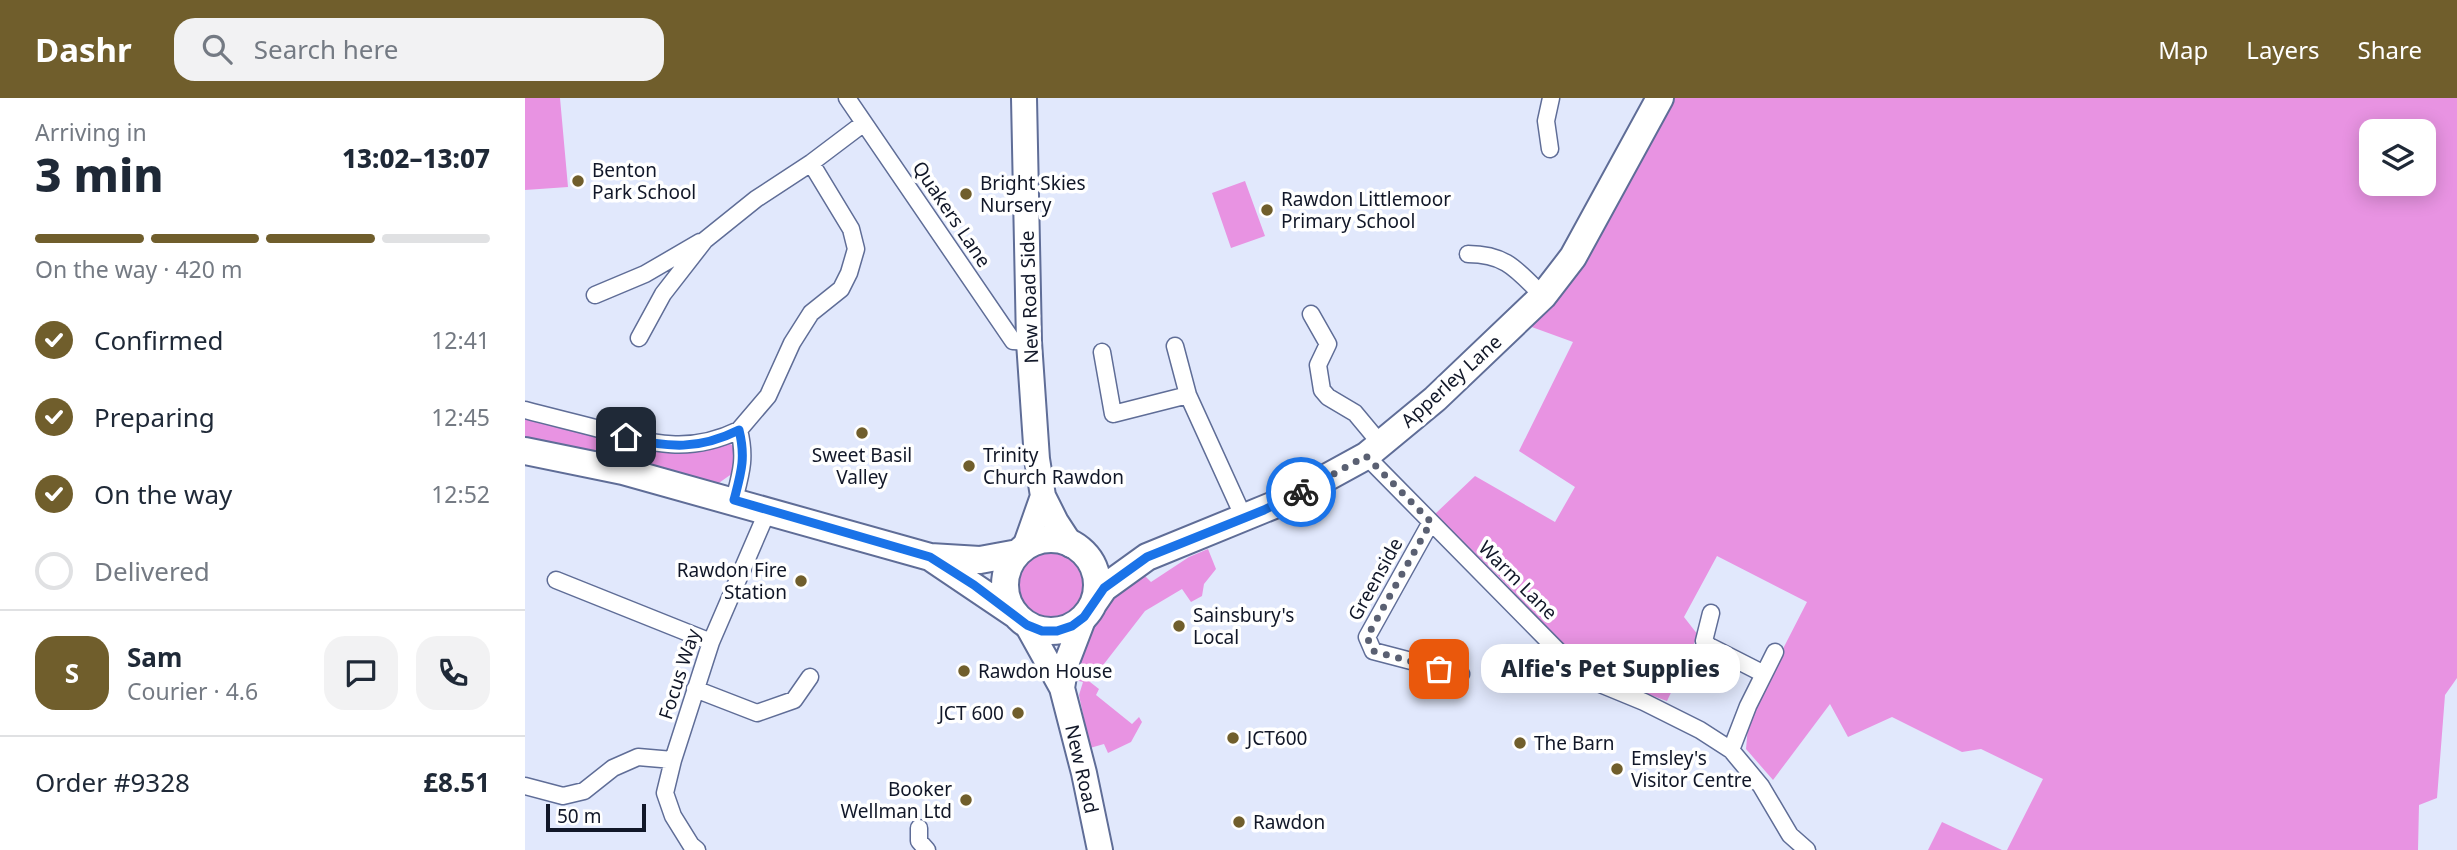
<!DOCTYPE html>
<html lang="en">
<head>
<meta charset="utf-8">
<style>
	:root { --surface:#fff; --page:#f2f2f3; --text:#1f2937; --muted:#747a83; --line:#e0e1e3; --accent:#705e2c }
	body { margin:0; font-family:"Noto Sans",sans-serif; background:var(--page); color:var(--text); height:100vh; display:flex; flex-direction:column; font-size:26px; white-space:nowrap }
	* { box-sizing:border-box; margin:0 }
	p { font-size:23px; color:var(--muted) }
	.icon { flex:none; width:38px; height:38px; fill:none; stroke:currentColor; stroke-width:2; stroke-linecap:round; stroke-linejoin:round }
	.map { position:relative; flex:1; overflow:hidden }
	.details { display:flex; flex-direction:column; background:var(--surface); width:525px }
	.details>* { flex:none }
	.fabs { position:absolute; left:1834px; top:21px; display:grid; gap:14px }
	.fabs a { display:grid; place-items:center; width:77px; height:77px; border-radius:14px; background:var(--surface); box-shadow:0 4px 18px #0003; font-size:35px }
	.scale { position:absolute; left:21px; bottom:18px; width:100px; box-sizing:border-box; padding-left:7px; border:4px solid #111728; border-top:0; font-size:19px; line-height:24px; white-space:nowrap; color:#111728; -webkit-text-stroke:5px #fff; paint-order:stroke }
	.pin { position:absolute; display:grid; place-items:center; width:60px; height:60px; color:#fff; margin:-30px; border-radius:14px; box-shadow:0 4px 10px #0006 }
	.courier { position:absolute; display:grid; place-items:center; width:70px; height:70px; margin:-35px; border:5px solid #1a73e8; border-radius:50%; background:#fff; color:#222; box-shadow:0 2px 9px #0007 }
	.bubble { position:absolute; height:49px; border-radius:21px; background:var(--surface); box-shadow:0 4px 18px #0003; font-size:23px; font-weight:800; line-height:49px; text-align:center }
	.overview em { font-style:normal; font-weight:800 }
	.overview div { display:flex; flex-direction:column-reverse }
	.overview { display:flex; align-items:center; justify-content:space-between; height:119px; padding:0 35px }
	h1 { font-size:46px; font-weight:800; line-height:52px }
	.bar { display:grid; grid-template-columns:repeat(4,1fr); gap:10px 7px; align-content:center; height:84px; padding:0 35px }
	.bar i { height:9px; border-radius:5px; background:var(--line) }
	.bar .active { background:var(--accent) }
	.bar p { grid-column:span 4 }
	.line { display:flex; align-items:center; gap:18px; padding:0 35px; border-top:2px solid var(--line) }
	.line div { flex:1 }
	.round { display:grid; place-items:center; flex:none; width:74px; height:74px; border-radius:21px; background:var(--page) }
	ol { padding:0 35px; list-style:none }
	li { display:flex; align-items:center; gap:21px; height:77px }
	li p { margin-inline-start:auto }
	li .icon { padding:7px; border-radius:50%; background:var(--accent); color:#fff; stroke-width:4 }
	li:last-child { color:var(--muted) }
	li i { width:38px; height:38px; border:4px solid var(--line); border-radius:50% }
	header { display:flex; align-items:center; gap:42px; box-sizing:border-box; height:98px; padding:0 35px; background:var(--accent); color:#fff }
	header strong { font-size:33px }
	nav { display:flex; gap:38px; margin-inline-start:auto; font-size:24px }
	.search { width:490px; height:63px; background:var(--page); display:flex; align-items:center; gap:18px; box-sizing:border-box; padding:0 24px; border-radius:21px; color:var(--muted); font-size:26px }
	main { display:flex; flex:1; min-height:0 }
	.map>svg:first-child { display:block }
</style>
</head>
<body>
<header>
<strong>Dashr</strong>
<div class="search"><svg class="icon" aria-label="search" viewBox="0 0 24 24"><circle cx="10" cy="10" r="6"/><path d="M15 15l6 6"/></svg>Search here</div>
<nav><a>Map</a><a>Layers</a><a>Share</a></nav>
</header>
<main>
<section class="details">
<div class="overview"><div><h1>3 min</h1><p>Arriving in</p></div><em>13:02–13:07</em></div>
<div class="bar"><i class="active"></i><i class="active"></i><i class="active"></i><i></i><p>On the way · 420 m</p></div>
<ol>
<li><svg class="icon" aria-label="check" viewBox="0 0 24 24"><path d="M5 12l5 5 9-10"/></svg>Confirmed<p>12:41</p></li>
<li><svg class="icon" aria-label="check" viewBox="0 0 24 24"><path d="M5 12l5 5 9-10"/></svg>Preparing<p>12:45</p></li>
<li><svg class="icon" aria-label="check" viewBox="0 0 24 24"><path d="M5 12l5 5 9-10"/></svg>On the way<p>12:52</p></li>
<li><i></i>Delivered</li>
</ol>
<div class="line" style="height:126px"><b class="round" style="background:var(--accent);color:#fff">S</b><div><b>Sam</b><p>Courier · 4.6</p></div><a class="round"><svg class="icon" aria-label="chat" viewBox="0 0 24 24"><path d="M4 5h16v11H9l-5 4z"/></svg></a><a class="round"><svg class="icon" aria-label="phone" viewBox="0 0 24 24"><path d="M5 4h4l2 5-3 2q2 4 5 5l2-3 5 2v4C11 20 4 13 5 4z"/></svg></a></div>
<div class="line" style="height:91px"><div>Order #9328</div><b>£8.51</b></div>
</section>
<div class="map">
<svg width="1932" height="752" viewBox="0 0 1932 752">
	<rect width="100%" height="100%" fill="#e1e8fc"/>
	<path fill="#e893e2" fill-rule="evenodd" d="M0 0H35L43 89 0 92Z
		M1147 0H1932V580L1920 597 1912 700 1894 707 1893 752H1482L1518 681 1456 651 1437 654 1367 619 1323 639 1305 606 1248 682 1221 651 1224 617 1282 504 1192 458 1159 519 1173 537 1142 603 1067 576 975 480 910 416 950 378 1030 424 1050 389 994 353 1048 244 1004 228ZM1846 33H1899V86H1846Z
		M720 83 740 138 706 150 687 95Z
		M0 316 124 349 203 344 213 352 208 375 191 387 0 347Z
		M683 451 691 471 679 486 677 498 666 504 657 491 620 513 565 584 574 591 571 597 607 626 614 619 617 624 606 644 583 655 579 646 565 650 554 597 558 584 550 582C558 531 576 505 618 476L626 484 664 459Z
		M490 487a36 36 0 1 1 72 0a36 36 0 1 1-72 0Z
		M1417 724 1477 752H1403Z"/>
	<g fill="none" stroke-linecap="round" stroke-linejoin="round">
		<g stroke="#5f6d97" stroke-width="19">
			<path id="minor" d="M322 0 488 243 504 244
				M1025 51 1021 23 1026 0
				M943 156C981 156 992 172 1018 198
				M70 197 120 176 175 144
				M786 216 803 246 793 267 797 292 803 299 830 315 855 345
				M114 240 138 196 180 142 231 101 286 65 339 25
				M650 248 663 297
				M577 254 588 316 663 297 719 420
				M0 312C26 319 52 325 78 332 128 346 165 356 214 332
				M841 358 1047 567 1068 583 1119 604 1175 632 1206 652 1236 688 1265 737 1282 752
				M209 402C216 375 221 360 214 332L243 298 267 245 286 215 316 191 324 175 331 151 326 131 286 65
				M906 424 842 539 848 553 936 576
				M31 482 186 544
				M1186 515 1179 543 1184 548 1239 576
				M170 591 232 615 269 602 285 579
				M1206 652 1223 608 1250 554
				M0 688 38 698 59 693 88 670 113 659 148 662
				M394 730V743L402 752
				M172 752 166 747 148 718 140 695 148 662 186 544 243 412"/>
		</g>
		<g stroke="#5f6d97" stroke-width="28">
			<path id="primary" d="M499 0 504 244 512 361 518 398 531 424 546 447
				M500 449 518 398
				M502 527 537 590 559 675 575 752
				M537 590 541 566 559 519"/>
		</g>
		<g stroke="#5f6d97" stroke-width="30">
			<path id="trunk" d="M0 353 98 373 405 459 455 462 493 455
				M480 487a46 46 0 1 1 92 0a46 46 0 1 1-92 0Z
				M408 461 491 517
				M568 506 579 490 622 459 759 403 841 358 910 301 1018 198 1048 159 1135 0"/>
		</g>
		<use href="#minor" stroke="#fff" stroke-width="16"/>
		<use href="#primary" stroke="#fff" stroke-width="24"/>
		<use href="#trunk" stroke="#fff" stroke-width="26"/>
	</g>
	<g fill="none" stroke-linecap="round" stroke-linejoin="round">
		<path stroke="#5a6072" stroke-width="7" stroke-dasharray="0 12.6" d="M776 394 841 358 906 424 842 539 848 553 914 571"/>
		<path stroke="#1a73e8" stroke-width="9" d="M101 339C143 350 174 352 214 332 221 360 216 375 209 402L405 459 449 487 502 527 517 533H532L547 528 559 519 579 490 622 459 739 412 776 394"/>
	</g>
	<g fill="#705e2c" stroke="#fff" stroke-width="2.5">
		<circle cx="53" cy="83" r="7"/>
		<circle cx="441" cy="96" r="7"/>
		<circle cx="742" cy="112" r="7"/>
		<circle cx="337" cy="335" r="7"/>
		<circle cx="444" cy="368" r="7"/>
		<circle cx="276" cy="483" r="7"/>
		<circle cx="654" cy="528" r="7"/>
		<circle cx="439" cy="573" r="7"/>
		<circle cx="493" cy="615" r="7"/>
		<circle cx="708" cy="640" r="7"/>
		<circle cx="995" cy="645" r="7"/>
		<circle cx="1092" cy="671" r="7"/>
		<circle cx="441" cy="702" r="7"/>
		<circle cx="714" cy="724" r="7"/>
	</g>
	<g text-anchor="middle" stroke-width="7" stroke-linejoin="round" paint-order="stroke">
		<g font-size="19" fill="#111728" stroke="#fff" text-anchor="start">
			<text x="67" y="79">Benton<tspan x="67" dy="22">Park School</tspan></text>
			<text x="455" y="92">Bright Skies<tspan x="455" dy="22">Nursery</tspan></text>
			<text x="756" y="108">Rawdon Littlemoor<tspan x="756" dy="22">Primary School</tspan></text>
			<text x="337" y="364" text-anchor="middle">Sweet Basil<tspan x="337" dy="22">Valley</tspan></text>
			<text x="458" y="364">Trinity<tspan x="458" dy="22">Church Rawdon</tspan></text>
			<text x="262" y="479" text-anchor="end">Rawdon Fire<tspan x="262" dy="22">Station</tspan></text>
			<text x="668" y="524">Sainsbury's<tspan x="668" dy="22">Local</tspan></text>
			<text x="453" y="580">Rawdon House</text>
			<text x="479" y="622" text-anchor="end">JCT 600</text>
			<text x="722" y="647">JCT600</text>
			<text x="1009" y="652">The Barn</text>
			<text x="1106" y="667">Emsley's<tspan x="1106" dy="22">Visitor Centre</tspan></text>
			<text x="427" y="698" text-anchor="end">Booker<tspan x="427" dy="22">Wellman Ltd</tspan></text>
			<text x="728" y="731">Rawdon</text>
		</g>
		<g font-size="19" fill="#111728" stroke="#fff">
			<text transform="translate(427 116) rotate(56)" y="7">Quakers Lane</text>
			<text transform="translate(504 199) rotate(-92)" y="7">New Road Side</text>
			<text transform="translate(926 283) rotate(-42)" y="7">Apperley Lane</text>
			<text transform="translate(850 481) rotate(-61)" y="7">Greenside</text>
			<text transform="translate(993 482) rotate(45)" y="7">Warm Lane</text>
			<text transform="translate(154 576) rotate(-72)" y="7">Focus Way</text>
			<text transform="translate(557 671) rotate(77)" y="7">New Road</text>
		</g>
	</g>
</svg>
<div class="fabs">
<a><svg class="icon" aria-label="layers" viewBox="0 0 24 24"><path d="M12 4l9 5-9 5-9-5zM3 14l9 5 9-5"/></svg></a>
</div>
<div class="scale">50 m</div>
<div class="pin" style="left:914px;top:571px;background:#ea580c"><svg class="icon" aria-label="bag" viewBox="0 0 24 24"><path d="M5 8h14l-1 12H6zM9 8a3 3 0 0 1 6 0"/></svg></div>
<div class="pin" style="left:101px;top:339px;background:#1f2937"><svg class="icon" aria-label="home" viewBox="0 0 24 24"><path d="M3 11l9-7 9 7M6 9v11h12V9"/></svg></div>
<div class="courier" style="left:776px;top:394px"><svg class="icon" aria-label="bike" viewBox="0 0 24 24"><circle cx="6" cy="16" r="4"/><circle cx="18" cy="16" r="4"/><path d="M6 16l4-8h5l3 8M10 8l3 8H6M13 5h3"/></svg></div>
<div class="bubble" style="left:956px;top:546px;width:259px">Alfie's Pet Supplies</div>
</div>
</main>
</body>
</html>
